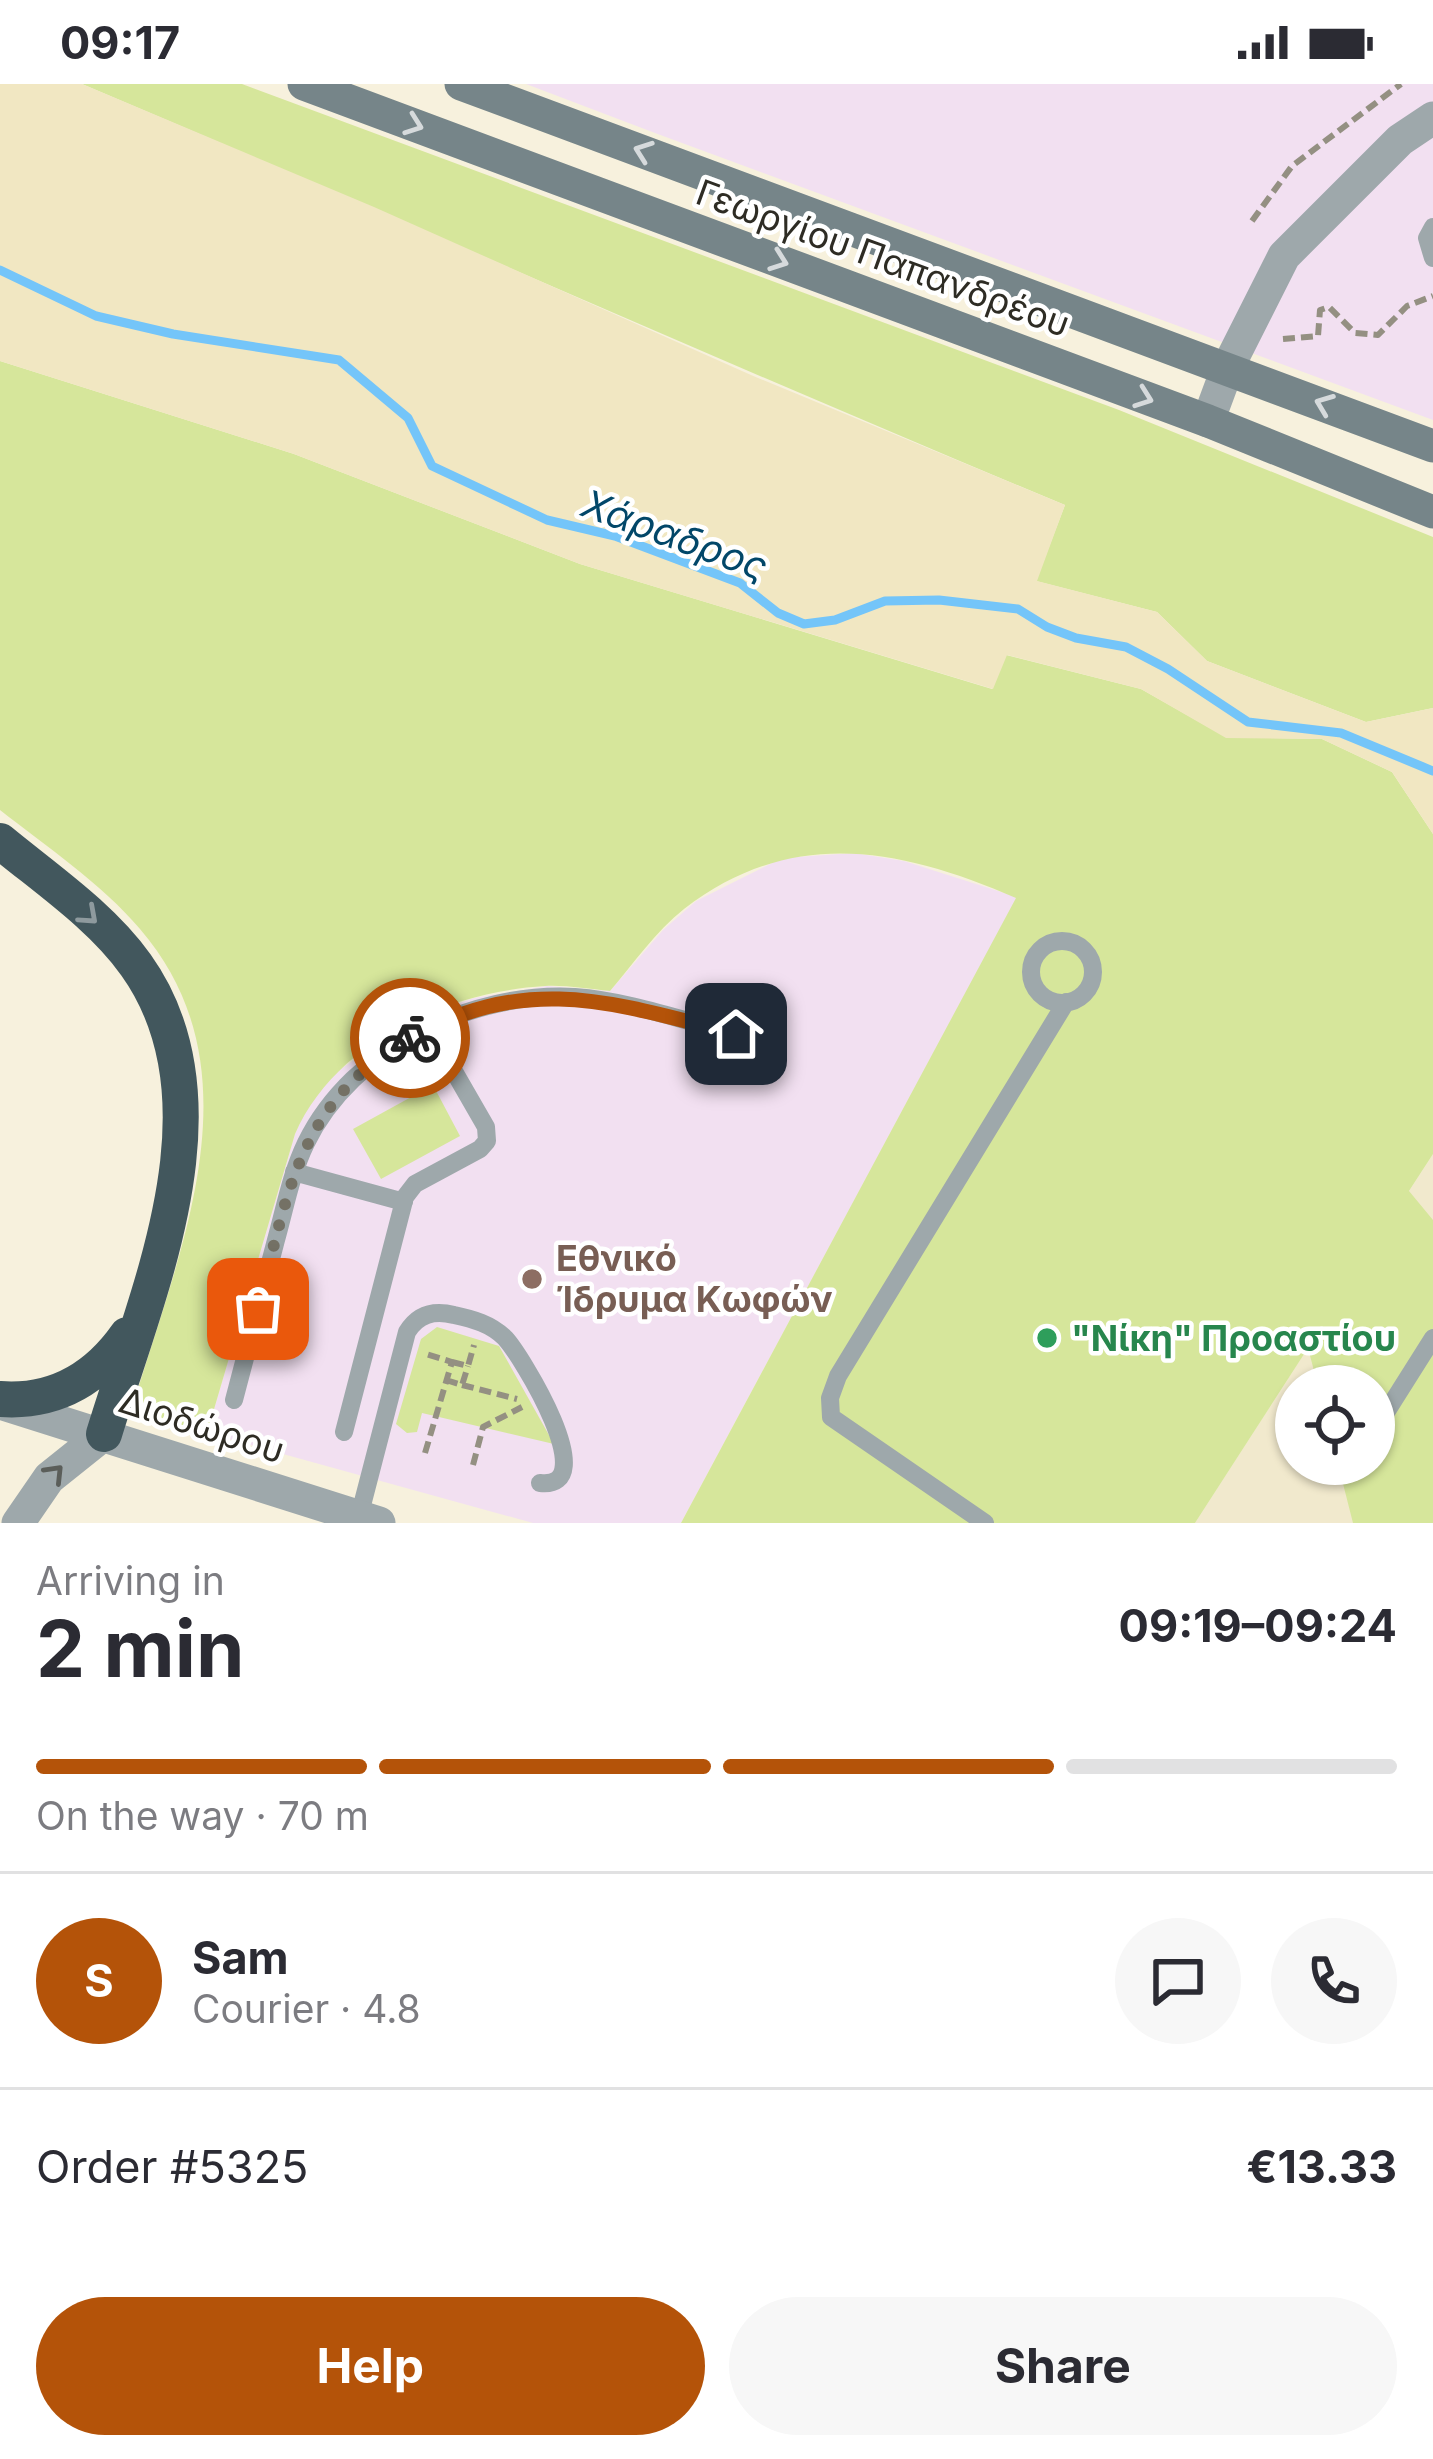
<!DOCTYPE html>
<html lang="en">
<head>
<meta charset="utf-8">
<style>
	:root { --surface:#fff; --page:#f7f7f7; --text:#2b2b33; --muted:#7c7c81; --line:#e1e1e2; --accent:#b45309 }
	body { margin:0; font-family:Inter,sans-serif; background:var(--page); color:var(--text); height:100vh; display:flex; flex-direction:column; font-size:45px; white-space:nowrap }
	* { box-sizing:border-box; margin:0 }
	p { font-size:39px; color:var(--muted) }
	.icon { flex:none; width:66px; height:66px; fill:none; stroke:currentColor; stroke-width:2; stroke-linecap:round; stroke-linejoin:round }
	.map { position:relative; height:1439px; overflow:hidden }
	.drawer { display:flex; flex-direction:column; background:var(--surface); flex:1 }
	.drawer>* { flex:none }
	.tools { position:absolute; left:1275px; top:1281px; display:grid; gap:24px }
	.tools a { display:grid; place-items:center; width:120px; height:120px; border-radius:50%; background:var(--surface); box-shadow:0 3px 9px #0004; font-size:60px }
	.pin { position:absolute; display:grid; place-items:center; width:102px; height:102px; color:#fff; margin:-51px; border-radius:24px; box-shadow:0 6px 18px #0006 }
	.courier { position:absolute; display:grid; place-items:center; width:120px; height:120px; margin:-60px; border:9px solid #b45309; border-radius:50%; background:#fff; color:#222; box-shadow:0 3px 15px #0007 }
	.headline em { font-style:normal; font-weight:700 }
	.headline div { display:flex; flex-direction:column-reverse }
	.headline { display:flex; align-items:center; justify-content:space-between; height:204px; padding:0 36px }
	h1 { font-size:78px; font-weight:700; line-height:90px }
	.bar { display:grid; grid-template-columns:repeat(4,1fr); gap:18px 12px; align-content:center; height:144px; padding:0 36px }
	.bar i { height:15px; border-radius:9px; background:var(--line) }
	.bar .selected { background:var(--accent) }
	.bar p { grid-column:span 4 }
	.line { display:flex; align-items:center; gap:30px; padding:0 36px; border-top:3px solid var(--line) }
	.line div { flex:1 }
	.round { display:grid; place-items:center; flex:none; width:126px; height:126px; border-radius:63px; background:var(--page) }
	.button { display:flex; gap:24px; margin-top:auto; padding:24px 36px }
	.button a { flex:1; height:138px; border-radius:72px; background:var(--accent); color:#fff; font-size:48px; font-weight:700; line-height:138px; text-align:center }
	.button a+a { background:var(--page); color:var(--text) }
	.status { display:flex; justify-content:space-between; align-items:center; height:84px; padding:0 60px; background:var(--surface); direction:ltr }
	.status svg { height:33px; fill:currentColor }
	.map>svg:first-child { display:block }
</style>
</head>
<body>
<div class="status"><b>09:17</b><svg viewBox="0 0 49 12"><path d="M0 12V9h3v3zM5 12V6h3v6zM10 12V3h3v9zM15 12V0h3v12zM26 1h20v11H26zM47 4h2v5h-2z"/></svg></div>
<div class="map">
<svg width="1433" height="1439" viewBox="0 0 1433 1439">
	<rect width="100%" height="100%" fill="#f7f1dd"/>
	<path fill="#f1e9cd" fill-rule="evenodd" d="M1433 1070V1439H1195ZM1296 1302H1374V1380H1296Z"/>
	<path fill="#f2e0f1" d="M526 0H1433V336L655 49Z
		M854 769 904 777 1017 813 681 1439H533L207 1349 295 1050 309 1018 335 989 414 935 474 914 547 902 610 907 663 846 696 817 782 774Z"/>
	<path fill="#d6e69b" d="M82 0H242L1119 326 1433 453V624L1366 638 1207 577 1157 528 1036 497 1065 421C735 284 410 139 82 0Z
		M0 277 294 370 580 480 992 605 1006 571 1141 605 1226 653 1322 655 1392 688 1433 750V1070L1409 1107 1433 1136V1439H1353L1338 1380H1374V1302H1318L1308 1264 1195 1439H681L1016 814C900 764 792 742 684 825 656 847 633 880 610 907 588 905 567 901 545 902 447 908 336 957 295 1050L207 1349 137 1328 134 1318C180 1164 261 986 140 845 101 799 47 763 0 726Z
		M433 1001 460 1052 381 1095 353 1045Z
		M437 1243 499 1262 554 1360 422 1329 417 1348 407 1349 396 1340 421 1255Z"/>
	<path fill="#f1e7c2" d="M0 0H82L374 123 751 291 1065 421 1037 497 1157 528 1207 577 1366 638 1433 624V750L1392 688 1322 655 1226 654 1141 605 1007 571 993 605 580 480 294 370 0 277Z"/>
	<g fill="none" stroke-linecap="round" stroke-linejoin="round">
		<path stroke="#74c5f9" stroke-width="9" d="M0 186 96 232 173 250 339 276 408 334 432 382 547 436 615 452 740 499 778 529 804 540 835 536 885 517 939 516 1018 525 1047 543 1076 554 1126 563 1168 585 1248 638 1341 649 1433 687"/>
		<path stroke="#949082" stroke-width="6" stroke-dasharray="12 6" stroke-linecap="butt" d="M1252 137 1292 82 1401 0
			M1283 255 1318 252 1320 226 1329 223 1355 249 1378 251 1407 222 1433 212
			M452 1278 468 1282 474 1261
			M446 1296 462 1301 468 1282
			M462 1301 517 1315
			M425 1369 452 1278 426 1270
			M473 1381 483 1343 522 1323"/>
		<path stroke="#9ea8ab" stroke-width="18" d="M1433 143 1427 154 1433 174
			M1031 888a31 31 0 1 1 62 0a31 31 0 1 1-62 0Z
			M294 1088 404 1118
			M234 1316C248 1263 262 1209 276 1156 285 1124 291 1090 306 1059 352 964 472 907 575 913 629 917 684 937 736 950
			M1385 1330 1433 1254
			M344 1348 405 1113 415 1100 480 1065 487 1057 486 1043 429 944
			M359 1433 407 1248C418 1230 434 1226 454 1231 473 1235 491 1240 505 1254 521 1271 604 1406 540 1399
			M985 1439 831 1333 830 1314 838 1292 1066 918"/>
		<path stroke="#9ea8ab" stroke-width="33" d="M1208 337 1228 283 1284 172 1400 56 1433 34
			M0 1319 379 1439
			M18 1439 49 1394 104 1350"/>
		<path stroke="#768589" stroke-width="33" d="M304 0 1208 337 1433 428
			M461 0 1433 362"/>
		<path stroke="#42575d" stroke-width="36" d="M0 757C46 795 101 832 136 881 234 1018 147 1208 104 1350
			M0 1315C55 1319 96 1295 127 1251"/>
	</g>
	<defs><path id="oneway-chevron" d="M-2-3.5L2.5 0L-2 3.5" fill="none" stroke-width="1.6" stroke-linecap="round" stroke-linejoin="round" transform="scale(3)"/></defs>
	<g stroke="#d6dadc">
		<use href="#oneway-chevron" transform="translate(414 41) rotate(20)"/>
		<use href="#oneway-chevron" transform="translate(643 67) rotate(-160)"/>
		<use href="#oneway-chevron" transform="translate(779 177) rotate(20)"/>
		<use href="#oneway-chevron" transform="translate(1144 314) rotate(20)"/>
		<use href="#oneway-chevron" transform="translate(1324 320) rotate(-159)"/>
	</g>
	<use stroke="#8e9a9e" href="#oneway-chevron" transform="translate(89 832) rotate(42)"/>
	<use stroke="#5b5e5a" href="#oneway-chevron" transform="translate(55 1389) rotate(-46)"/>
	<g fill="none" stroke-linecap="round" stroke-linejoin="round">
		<path stroke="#747165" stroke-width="12" stroke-dasharray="0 21.6" d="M258 1225C288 1110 297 1019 410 954"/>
		<path stroke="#b45309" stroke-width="15" d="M410 954C529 888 614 919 736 950"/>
	</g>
	<circle fill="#8d6e63" stroke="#fff" stroke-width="4.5" cx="532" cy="1195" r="12"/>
	<circle fill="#2e9e5b" stroke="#fff" stroke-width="4.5" cx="1047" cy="1254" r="12"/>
	<g text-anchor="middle" stroke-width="9" stroke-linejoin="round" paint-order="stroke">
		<g font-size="36" fill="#2e2c24" stroke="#fff">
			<text transform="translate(883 174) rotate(20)" y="13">Γεωργίου Παπανδρέου</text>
			<text transform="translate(202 1341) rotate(18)" y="13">Διοδώρου</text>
		</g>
		<g font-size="36" font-weight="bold" fill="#785e54" stroke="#fff" text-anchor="start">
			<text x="556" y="1187">Εθνικό<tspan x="556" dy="41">Ίδρυμα Κωφών</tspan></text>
		</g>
		<g font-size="36" font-weight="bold" fill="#27864d" stroke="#fff" text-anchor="start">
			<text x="1071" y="1267">"Νίκη" Προαστίου</text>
		</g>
		<g font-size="39" font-style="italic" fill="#024769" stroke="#fff">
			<text transform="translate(675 451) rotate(20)" y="14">Χάραδρος</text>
		</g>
	</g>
</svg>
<div class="tools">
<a><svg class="icon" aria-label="locate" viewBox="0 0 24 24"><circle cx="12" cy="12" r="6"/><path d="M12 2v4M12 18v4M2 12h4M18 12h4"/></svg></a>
</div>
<div class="pin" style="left:258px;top:1225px;background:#ea580c"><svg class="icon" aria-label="bag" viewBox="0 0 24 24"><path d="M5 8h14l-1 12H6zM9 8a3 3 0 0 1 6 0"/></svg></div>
<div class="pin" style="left:736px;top:950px;background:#1f2937"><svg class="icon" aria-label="home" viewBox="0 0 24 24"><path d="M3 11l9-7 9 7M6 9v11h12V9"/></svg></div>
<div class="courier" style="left:410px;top:954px"><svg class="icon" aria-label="bike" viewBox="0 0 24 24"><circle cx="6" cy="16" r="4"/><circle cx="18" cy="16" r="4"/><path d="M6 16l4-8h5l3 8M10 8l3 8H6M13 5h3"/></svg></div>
</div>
<section class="drawer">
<div class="headline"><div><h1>2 min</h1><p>Arriving in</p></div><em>09:19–09:24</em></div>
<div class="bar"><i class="selected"></i><i class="selected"></i><i class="selected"></i><i></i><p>On the way · 70 m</p></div>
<div class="line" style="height:216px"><b class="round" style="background:var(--accent);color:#fff">S</b><div><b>Sam</b><p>Courier · 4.8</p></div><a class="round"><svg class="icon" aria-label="chat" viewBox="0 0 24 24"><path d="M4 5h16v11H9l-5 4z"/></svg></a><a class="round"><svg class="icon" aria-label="phone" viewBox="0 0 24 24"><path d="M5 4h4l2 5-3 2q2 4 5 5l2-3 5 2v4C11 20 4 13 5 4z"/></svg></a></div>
<div class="line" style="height:156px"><div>Order #5325</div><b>€13.33</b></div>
<div class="button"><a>Help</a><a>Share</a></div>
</section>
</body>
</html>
